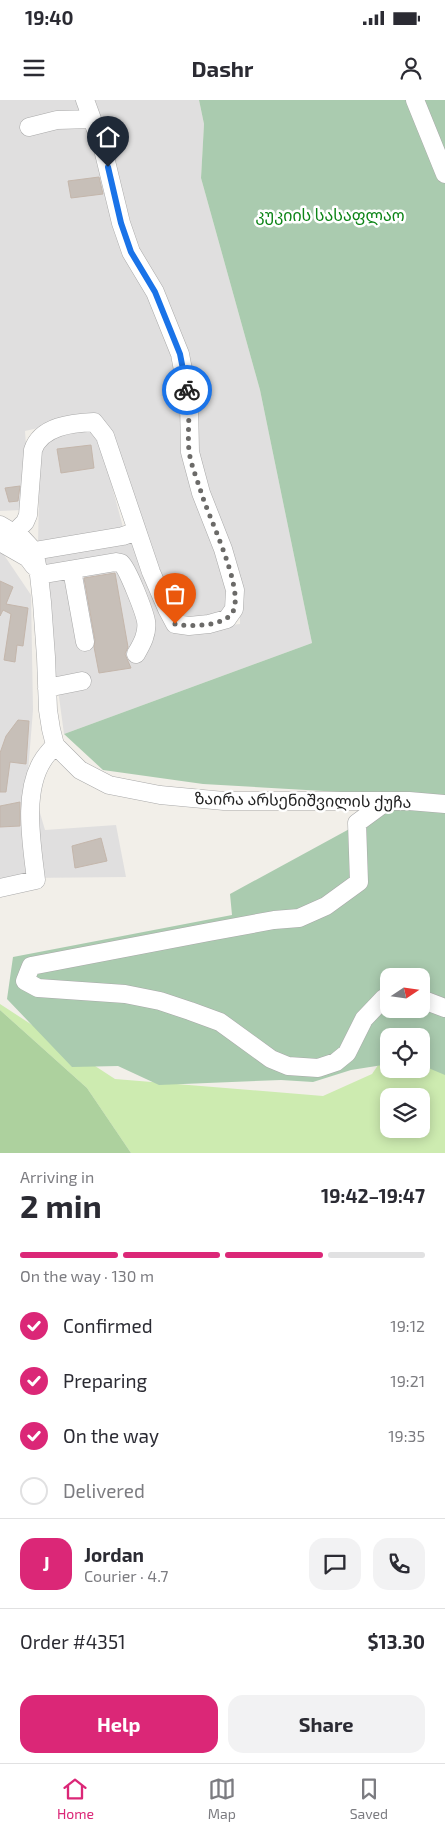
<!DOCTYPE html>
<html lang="en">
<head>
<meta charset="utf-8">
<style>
	:root { --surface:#fff; --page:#f2f2f3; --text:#2b2b33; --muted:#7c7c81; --line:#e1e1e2; --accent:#db2777 }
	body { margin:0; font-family:"Exo 2","Noto Sans Georgian",sans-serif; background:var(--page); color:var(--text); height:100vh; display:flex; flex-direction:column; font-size:19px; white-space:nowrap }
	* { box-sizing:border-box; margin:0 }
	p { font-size:16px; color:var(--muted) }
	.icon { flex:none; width:28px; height:28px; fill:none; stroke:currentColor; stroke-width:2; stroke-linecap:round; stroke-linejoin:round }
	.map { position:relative; height:1053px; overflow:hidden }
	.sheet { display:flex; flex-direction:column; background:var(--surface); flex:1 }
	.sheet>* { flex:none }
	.needle { width:32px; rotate:77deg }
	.fabs { position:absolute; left:380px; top:868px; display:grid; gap:10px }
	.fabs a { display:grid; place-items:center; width:50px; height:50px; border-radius:10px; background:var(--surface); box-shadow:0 2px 12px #0003; font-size:25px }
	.pin { position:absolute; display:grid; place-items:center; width:42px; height:42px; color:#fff; margin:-51px -21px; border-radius:50% 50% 50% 0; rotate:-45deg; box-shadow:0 0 5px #0007 }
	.pin .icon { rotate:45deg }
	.courier { position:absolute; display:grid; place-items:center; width:50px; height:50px; margin:-25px; border:4px solid #1a73e8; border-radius:50%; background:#fff; color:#222; box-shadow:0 1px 6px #0007 }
	.head em { font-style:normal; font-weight:700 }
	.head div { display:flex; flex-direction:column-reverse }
	.head { display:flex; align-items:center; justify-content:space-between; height:85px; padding:0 20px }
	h1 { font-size:32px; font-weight:700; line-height:38px }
	.bar { display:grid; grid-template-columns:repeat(4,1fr); gap:8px 5px; align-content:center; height:60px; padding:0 20px }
	.bar i { height:6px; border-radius:4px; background:var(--line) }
	.bar .selected { background:var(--accent) }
	.bar p { grid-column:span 4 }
	.line { display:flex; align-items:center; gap:12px; padding:0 20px; border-top:1px solid var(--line) }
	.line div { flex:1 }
	.round { display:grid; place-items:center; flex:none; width:52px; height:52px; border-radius:15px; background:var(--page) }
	ol { padding:0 20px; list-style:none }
	li { display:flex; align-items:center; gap:15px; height:55px }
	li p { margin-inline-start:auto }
	li .icon { padding:5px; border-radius:50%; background:var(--accent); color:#fff; stroke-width:4 }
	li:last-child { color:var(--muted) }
	li i { width:28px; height:28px; border:2px solid var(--line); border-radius:50% }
	.primary-button { display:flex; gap:10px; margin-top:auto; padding:10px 20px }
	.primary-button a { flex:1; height:58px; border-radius:15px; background:var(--accent); color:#fff; font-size:20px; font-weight:700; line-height:58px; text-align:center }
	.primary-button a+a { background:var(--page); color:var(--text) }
	.status { display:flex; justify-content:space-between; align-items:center; height:35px; padding:0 25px; background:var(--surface); direction:ltr }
	.status svg { height:14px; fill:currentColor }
	header { display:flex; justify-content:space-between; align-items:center; height:65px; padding:0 20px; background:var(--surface); font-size:22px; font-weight:700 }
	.tab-bar { display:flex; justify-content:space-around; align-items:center; height:70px; border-top:1px solid var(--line); background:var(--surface); font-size:14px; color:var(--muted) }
	.tab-bar a { display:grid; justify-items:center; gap:2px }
	.tab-bar .selected { color:var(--accent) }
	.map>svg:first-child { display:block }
</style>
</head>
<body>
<div class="status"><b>19:40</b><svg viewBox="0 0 49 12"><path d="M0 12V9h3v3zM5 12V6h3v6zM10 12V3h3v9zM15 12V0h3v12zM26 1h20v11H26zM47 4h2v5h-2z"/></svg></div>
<header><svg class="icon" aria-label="menu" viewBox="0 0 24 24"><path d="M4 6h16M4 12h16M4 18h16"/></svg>Dashr<svg class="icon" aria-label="person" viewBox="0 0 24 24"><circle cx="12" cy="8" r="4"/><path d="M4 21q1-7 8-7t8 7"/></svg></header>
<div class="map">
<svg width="445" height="1053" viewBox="0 0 445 1053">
	<rect width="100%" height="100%" fill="#f2efe9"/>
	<path fill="#e0dfdf" d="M0 0H76L87 27 145 190 177 262 228 495 226 510 192 520 182 517 163 489 113 341 99 314 25 331 28 374 22 410 0 411Z
		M91 0H199L204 24 201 78 260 290 312 543 64 634 40 456 135 436 171 532 240 524V487L199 368 195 325Z
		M90 327 98 334 124 431 38 446 40 341Z
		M0 449 31 495 33 610 28 672 45 730 116 725 126 777 26 778 0 785Z"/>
	<path fill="#cdebb0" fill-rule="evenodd" d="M0 904 115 979 323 996 372 974 389 949V969H421V936L400 932 445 938V1053H131L87 988 0 910ZM389 996H421V1029H389Z"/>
	<path fill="#add19e" d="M0 910 87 988 131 1053H0Z"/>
	<path fill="#aacbaf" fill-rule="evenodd" d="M199 0H445V698L203 684 103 670 64 634 312 543 260 290 201 78 204 24Z
		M397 703 445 708V975L426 967 421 966V936H389V964L351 970 313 982 281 980 159 985 118 966 72 967 7 899 13 857 232 815 230 794ZM389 876H421V909H389Z"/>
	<path fill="#c7bfb8" stroke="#c4b6ab" d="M99 77 103 94 71 98 68 81Z
		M91 345 94 368 61 373 57 349Z
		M20 386 18 401 9 402 5 388Z
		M115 473 128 547 125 554 131 568 99 573 94 547 95 540 84 478Z
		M0 481 13 487 6 504 28 508 23 546 17 545 15 562 4 560 11 514 3 510 0 516Z
		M18 620 29 621 26 664 10 662 6 692H0V653L6 636Z
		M20 702V726L0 727V706Z
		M101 738 107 761 75 768 72 746Z"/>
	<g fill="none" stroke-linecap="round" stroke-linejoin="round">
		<g stroke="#a9a9a9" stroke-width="19">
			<path id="minor" d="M415 0 445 74
				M29 27 57 20 92 19
				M0 425 22 438 34 451 39 475 42 502 46 557 48 610 51 629 55 645 80 670 109 685 160 695 224 701H409L445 704
				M14 433 25 422 28 415 33 350C41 326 72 323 94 322L105 336 151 472 167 509 175 524 189 526 209 524 227 519 234 509 235 490 223 449 201 393 190 352 189 302 180 254 155 192 131 152 121 123 103 49 85 0
				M0 442 28 458 34 466
				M34 451 123 436 137 431
				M72 470 85 542
				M39 475 116 462 121 463C128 469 144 511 146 521 148 533 142 544 136 554
				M47 588 82 581
				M387 701 357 723 359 782 326 806 299 818 274 820 209 832 31 866 25 881 38 888 125 894 160 901 190 911 220 922 271 959 288 966 318 968 336 962 347 953 364 919 384 898 389 897
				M0 788 36 780C32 745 22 692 43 660 46 655 51 650 55 645
				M421 899 445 908"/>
		</g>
		<use href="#minor" stroke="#fff" stroke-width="18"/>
	</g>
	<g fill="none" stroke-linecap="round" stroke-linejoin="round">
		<path stroke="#6b6a68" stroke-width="5" stroke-dasharray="0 9" d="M175 524C190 527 229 527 234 509 242 484 209 418 201 392 197 379 191 365 189 351 187 331 191 310 187 290"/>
		<path stroke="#1a73e8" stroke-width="6" d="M108 67 121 123 131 152 155 192 180 254 187 290"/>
	</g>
	<g text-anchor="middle" stroke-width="5" stroke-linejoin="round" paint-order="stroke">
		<g font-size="16" fill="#0c8416" stroke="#fff">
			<text x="330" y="121">კუკიის სასაფლაო</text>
		</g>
		<g font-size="16" fill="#222" stroke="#fff">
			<text transform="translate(303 700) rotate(1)" y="6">ზაირა არსენიშვილის ქუჩა</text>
		</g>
	</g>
</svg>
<div class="fabs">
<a><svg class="needle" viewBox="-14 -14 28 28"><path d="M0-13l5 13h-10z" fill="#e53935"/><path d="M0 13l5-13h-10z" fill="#7c7c81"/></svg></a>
<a><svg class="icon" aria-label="locate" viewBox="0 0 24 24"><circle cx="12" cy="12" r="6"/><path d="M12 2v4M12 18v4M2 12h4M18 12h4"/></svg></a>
<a><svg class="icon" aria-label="layers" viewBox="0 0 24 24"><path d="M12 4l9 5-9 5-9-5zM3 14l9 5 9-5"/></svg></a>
</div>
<div class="pin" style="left:175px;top:524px;background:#ea580c"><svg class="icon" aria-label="bag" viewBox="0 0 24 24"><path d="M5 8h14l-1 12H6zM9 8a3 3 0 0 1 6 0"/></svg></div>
<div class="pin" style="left:108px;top:67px;background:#1f2937"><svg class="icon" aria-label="home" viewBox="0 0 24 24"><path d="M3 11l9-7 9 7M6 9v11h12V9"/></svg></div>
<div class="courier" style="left:187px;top:290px"><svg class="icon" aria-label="bike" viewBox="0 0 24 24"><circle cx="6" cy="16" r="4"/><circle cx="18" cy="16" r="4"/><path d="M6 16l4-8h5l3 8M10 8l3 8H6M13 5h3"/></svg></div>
</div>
<section class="sheet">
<div class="head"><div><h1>2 min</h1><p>Arriving in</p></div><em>19:42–19:47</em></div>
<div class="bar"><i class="selected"></i><i class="selected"></i><i class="selected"></i><i></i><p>On the way · 130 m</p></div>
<ol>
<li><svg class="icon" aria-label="check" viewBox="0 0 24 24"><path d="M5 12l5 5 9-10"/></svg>Confirmed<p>19:12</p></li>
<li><svg class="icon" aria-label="check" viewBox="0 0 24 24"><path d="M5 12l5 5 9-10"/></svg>Preparing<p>19:21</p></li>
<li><svg class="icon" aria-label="check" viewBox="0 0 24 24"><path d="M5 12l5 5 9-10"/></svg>On the way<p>19:35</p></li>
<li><i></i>Delivered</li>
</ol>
<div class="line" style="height:90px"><b class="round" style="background:var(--accent);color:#fff">J</b><div><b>Jordan</b><p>Courier · 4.7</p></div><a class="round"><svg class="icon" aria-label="chat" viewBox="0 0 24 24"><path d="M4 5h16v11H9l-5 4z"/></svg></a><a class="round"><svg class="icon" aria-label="phone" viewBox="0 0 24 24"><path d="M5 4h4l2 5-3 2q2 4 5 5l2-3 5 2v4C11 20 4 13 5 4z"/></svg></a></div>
<div class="line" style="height:65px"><div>Order #4351</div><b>$13.30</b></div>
<div class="primary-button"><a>Help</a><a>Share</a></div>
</section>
<nav class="tab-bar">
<a class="selected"><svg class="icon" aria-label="home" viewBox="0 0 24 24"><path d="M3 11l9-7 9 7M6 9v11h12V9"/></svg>Home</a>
<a><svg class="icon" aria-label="map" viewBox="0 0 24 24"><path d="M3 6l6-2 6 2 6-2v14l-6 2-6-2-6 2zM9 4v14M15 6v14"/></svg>Map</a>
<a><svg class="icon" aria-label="saved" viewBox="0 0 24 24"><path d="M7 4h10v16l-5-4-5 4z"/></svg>Saved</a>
</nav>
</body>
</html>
